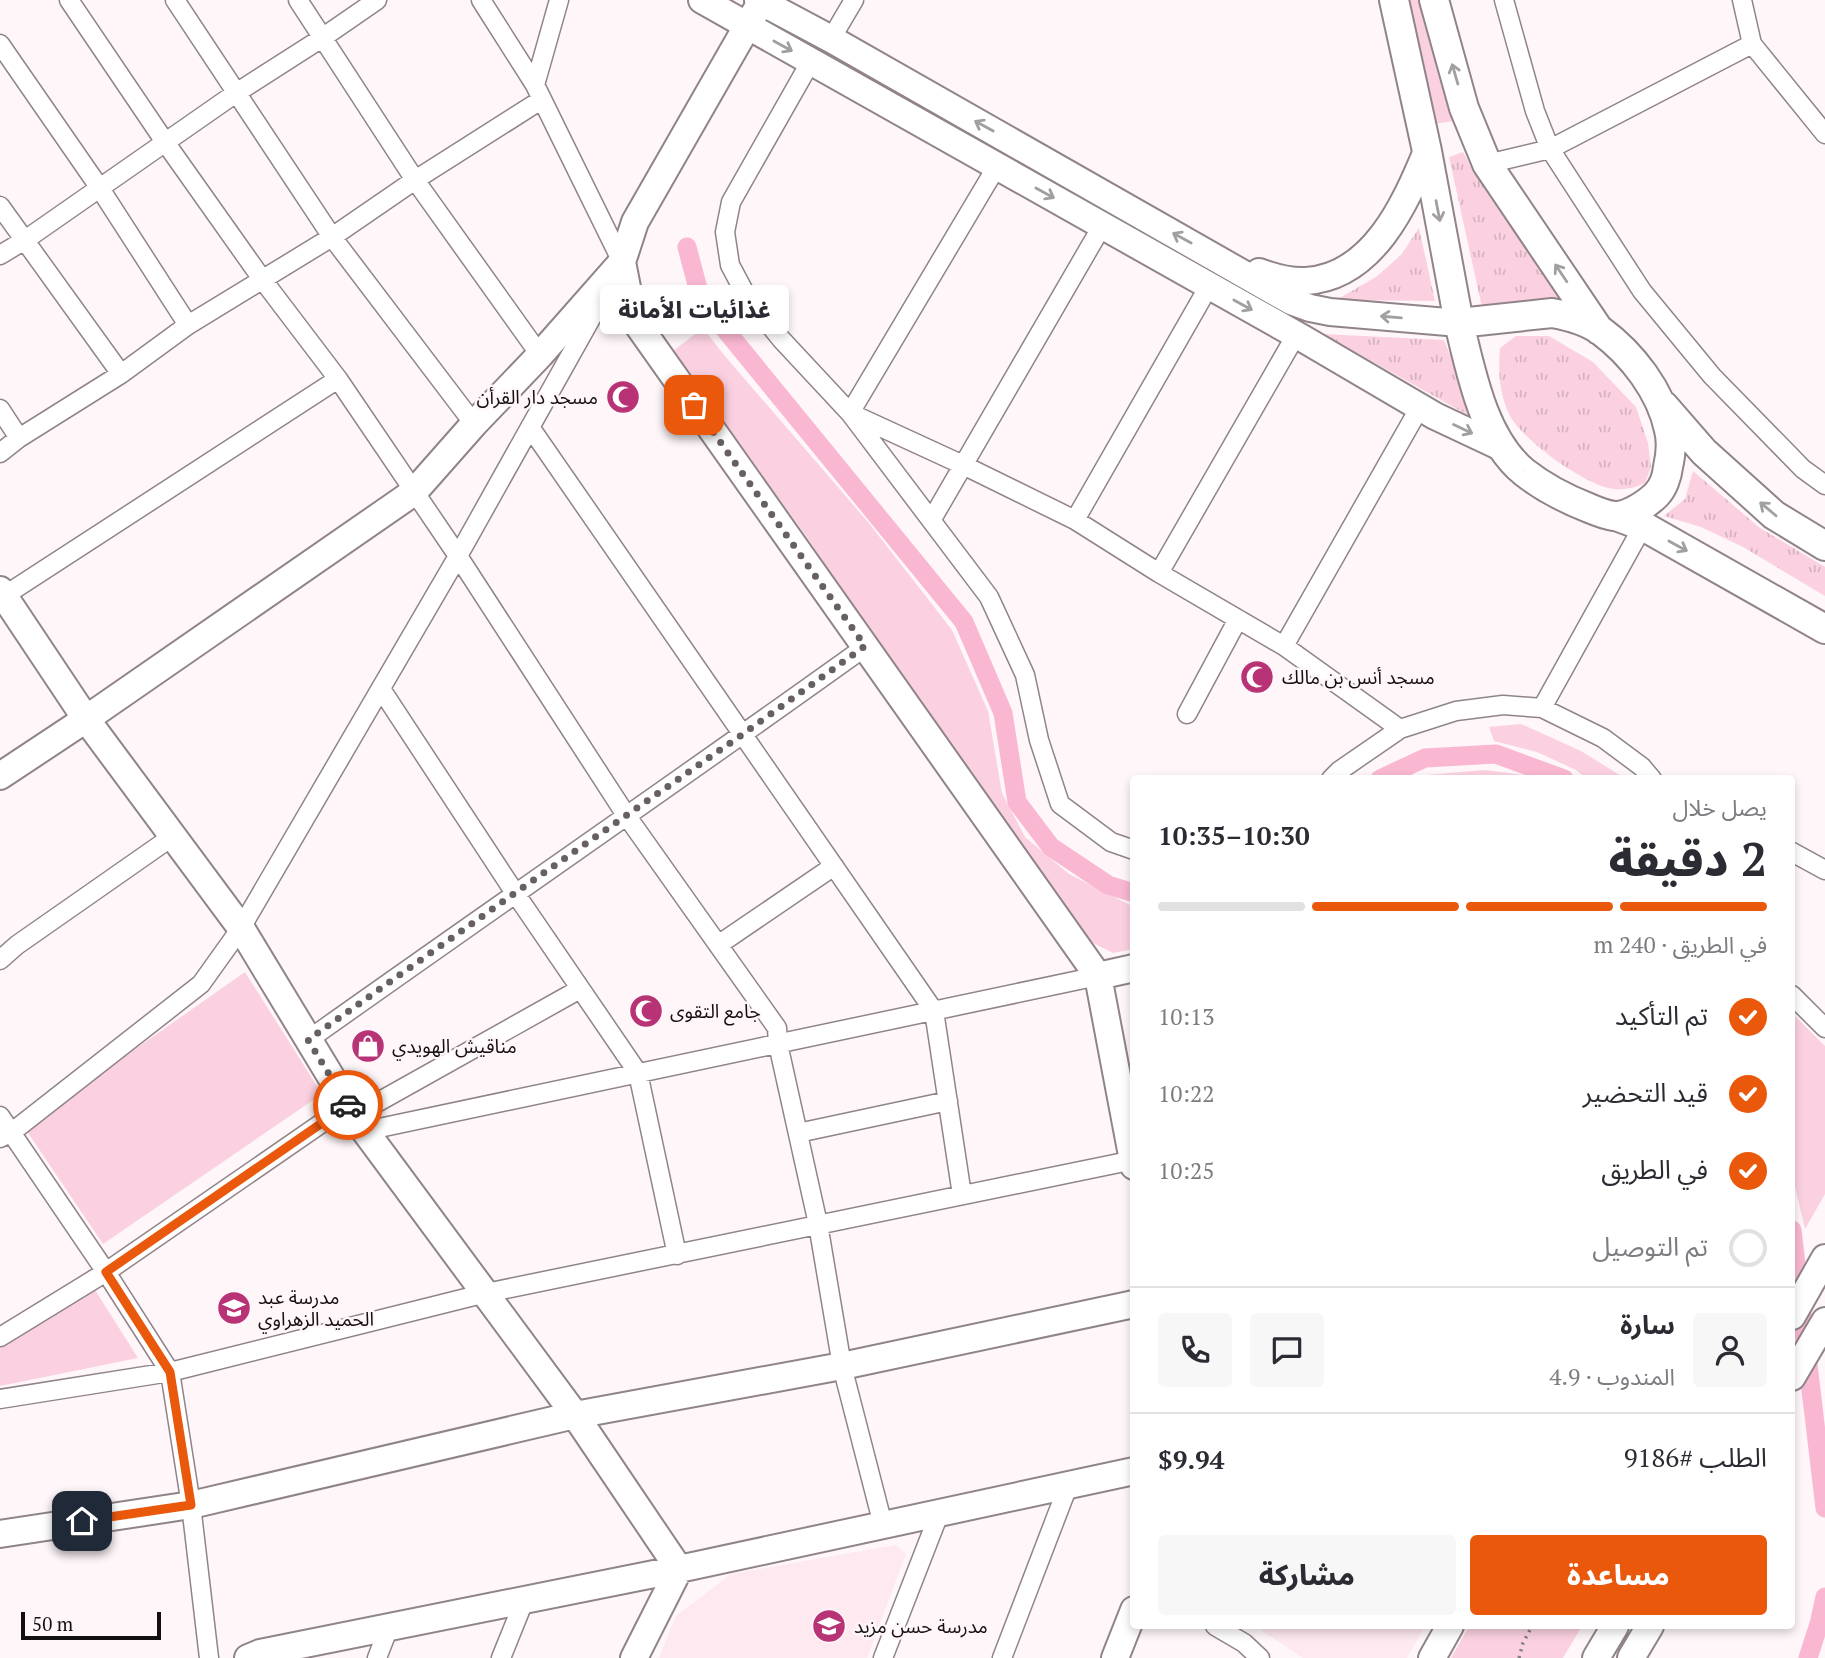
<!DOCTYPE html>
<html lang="ar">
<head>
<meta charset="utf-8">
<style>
	:root { --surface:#fff; --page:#f7f7f7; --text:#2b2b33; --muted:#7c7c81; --line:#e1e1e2; --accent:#ea580c }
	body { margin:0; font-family:"PT Serif","Noto Sans Arabic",serif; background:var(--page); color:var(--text); direction:rtl; height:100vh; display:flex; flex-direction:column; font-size:26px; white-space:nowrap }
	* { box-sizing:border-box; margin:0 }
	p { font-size:23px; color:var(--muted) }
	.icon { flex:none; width:38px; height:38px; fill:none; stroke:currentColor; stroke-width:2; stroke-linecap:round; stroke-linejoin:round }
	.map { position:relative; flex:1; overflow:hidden; direction:ltr }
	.drawer { position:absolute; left:1130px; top:775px; width:665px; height:854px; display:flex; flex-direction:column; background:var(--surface); border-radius:7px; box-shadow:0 4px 10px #0003; direction:rtl }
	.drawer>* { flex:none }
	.scale { position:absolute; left:21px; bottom:18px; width:140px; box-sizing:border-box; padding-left:7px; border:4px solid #141012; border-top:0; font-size:19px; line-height:24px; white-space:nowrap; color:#141012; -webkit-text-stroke:5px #fef6f9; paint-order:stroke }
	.pin { position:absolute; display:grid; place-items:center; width:60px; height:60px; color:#fff; margin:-30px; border-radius:14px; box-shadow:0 4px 10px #0006 }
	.courier { position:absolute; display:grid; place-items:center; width:70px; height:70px; margin:-35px; border:5px solid #ea580c; border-radius:50%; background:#fff; color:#222; box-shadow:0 2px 9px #0007 }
	.bubble { position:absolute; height:49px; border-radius:7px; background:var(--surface); box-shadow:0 4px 10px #0003; font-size:23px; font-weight:800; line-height:49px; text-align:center; direction:rtl }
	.summary em { font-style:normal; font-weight:800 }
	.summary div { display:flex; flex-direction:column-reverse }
	.summary { display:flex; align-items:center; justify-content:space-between; height:119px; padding:0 28px }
	h1 { font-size:46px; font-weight:800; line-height:52px }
	.bar { display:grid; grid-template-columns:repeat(4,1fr); gap:10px 7px; align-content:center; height:84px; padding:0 28px }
	.bar i { height:9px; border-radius:5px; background:var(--line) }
	.bar .selected { background:var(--accent) }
	.bar p { grid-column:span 4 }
	.line { display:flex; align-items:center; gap:18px; padding:0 28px; border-top:2px solid var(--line) }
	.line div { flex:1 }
	.round { display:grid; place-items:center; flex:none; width:74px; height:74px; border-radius:7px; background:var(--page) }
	ol { padding:0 28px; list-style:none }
	li { display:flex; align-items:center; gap:21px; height:77px }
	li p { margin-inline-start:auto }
	li .icon { padding:7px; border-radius:50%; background:var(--accent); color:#fff; stroke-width:4 }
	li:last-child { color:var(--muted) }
	li i { width:38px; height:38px; border:4px solid var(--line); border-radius:50% }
	.cta { display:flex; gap:14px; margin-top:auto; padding:14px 28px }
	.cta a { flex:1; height:80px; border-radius:7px; background:var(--accent); color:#fff; font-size:28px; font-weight:800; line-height:80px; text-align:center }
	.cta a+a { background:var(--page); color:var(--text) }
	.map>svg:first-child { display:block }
</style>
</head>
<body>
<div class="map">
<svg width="1825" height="1658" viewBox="0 0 1825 1658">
	<defs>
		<pattern id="grass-tufts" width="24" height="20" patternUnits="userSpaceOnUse" patternTransform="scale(1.75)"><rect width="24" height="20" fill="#fbd1e1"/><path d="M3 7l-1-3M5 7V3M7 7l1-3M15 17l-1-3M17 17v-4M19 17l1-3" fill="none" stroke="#d6b2c0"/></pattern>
	</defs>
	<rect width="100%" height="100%" fill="#fef6f9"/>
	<path fill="#ffe9f1" d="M896 1545 906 1554 867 1658H659L676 1616 731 1574Z
		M1264 1626H1425L1407 1658H1303L1262 1631Z"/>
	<path fill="url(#grass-tufts)" d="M1463 152 1473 171 1559 298 1482 307 1449 157Z
		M1419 228 1435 301 1336 300 1376 277 1401 255Z
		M1323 334 1444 340 1475 419Z
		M1516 336H1549L1593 362 1636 407 1648 443 1651 467 1645 483C1635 488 1625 490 1614 489 1586 486 1524 441 1510 416 1499 393 1498 372 1500 348Z
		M1693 471 1760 528 1825 567V596L1743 547 1701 527 1664 516 1685 499Z"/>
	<path fill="#fbd1e1" d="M1405 0H1422L1455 121 1433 124Z
		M703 328 724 355 868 522 952 630 988 711 1002 793 1025 837 1069 874 1134 907V949L1113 953 1083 938 992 811 804 533 673 351Z
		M1521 724 1581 751 1626 779H1587L1576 770 1537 752 1494 741 1489 727Z
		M1485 770 1533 776 1539 779H1419L1427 775Z
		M245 972 322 1094 103 1244 24 1127Z
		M1792 1013 1825 1046V1194L1805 1229 1792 1174Z
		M90 1282 138 1358 0 1386V1344Z
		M1469 1626H1582L1563 1658H1451Z"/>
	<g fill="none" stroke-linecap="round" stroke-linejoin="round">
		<path stroke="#f9b7d1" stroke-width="19" d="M687 247 701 300 964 622 1003 713 1017 802 1051 847 1108 885 1134 893
			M1380 779 1425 758 1496 754 1564 779
			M1792 1230 1825 1508
			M1808 1658 1819 1624 1825 1597"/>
		<g stroke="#908489" stroke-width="21">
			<path id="street" d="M69 0 165 142 262 279 338 379 458 556 626 815 777 1028 778 1044 818 1224 842 1366 883 1525
				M175 0 332 237 474 424
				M298 0 415 180 540 355
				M481 0 535 85 622 262 620 266
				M1504 0 1535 111 1550 149 1642 291 1712 376 1803 469 1825 485
				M1742 0 1752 44 1825 134
				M831 39 854 0
				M0 44 99 187 188 325
				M811 61 731 202 725 232 730 265 747 297 781 339 850 413 989 597 1025 675 1039 740 1060 804 1111 842 1134 850
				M535 85 559 0
				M1487 164 1550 149 1752 44
				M997 166 850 413 963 465 1075 520 1159 573 1284 646 1400 729
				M0 206 121 374
				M0 255 25 240 236 93 322 38 377 0
				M0 409 19 438
				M530 427 934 1011 962 1195
				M0 453 19 438 121 374 188 325 332 237 415 180 541 100
				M932 519 1102 226
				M1075 520 1209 286
				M1159 573 1296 335
				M4 596 338 379
				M1284 646 1420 407
				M381 689 515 893 638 1073 677 1255
				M1542 708 1643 526
				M1187 714 1238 619
				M1331 779 1339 771 1400 729 1456 711 1503 705 1542 708 1603 738 1642 767 1652 779
				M1792 852 1825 870
				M718 945 834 866
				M0 960 17 945 173 836
				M1792 995 1825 1028
				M308 1040C494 908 681 779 865 647
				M355 1115 580 989
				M0 1116 106 1272 170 1372 191 1505 209 1658
				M365 1131 1098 976
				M798 1133 948 1101
				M0 1138 12 1132 201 984 241 928 458 556 603 297
				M0 1337 106 1272 348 1105
				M0 1399 170 1372 486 1293 1134 1160
				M1215 1626 1244 1643 1260 1658
				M377 1658 389 1627
				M501 1658 524 1601
				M883 1658 939 1514
				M1002 1658 1068 1486"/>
		</g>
		<g stroke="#908489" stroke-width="30">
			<path id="secondary" d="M702 0 1302 338 1435 416 1503 448
				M758 0 831 39 1291 301 1310 308 1330 312 1459 323
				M622 262 633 318 1098 976 1134 1166
				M1259 272C1273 277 1290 282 1306 281 1373 277 1405 204 1427 151
				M0 590 86 719 414 492 474 424 540 355 622 262 635 222 761 2
				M0 776 86 719 241 928 348 1105 365 1131 575 1415 679 1569 634 1658
				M1098 976 1134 968
				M1792 1316 1825 1258
				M1792 1377 1825 1321
				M0 1534 191 1505 575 1415 842 1366 1134 1304
				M248 1658 260 1653 679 1569 1134 1471
				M1115 1658 1134 1610
				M1432 1658 1450 1626
				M1596 1658 1615 1626
				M1631 1658 1650 1626"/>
		</g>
		<g stroke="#908489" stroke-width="32">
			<path id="primary" d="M1394 0 1427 151 1459 323
				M1434 0 1464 108 1487 164 1599 330
				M1552 313C1569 316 1586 320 1601 331 1632 354 1661 391 1669 430 1672 442 1671 454 1668 467 1667 476 1663 488 1656 495 1647 504 1627 517 1614 516 1606 515 1596 511 1589 508 1566 499 1543 487 1524 472 1483 438 1471 372 1459 323Z
				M1664 406 1704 452 1774 515 1825 546
				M1616 516 1643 526 1825 629"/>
		</g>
		<path stroke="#7f7a7c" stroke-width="3.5" stroke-dasharray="2 5" stroke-linecap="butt" d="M1519 1658 1523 1643 1532 1626"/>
		<use href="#street" stroke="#fff" stroke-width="18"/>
		<use href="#secondary" stroke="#fff" stroke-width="26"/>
		<use href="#primary" stroke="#fff" stroke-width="28"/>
	</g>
	<defs><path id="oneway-shaft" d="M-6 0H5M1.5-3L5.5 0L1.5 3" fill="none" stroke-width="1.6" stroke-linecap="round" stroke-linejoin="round" transform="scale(1.75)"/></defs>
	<g stroke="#a19fa0">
		<use href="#oneway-shaft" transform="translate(783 46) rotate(29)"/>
		<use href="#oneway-shaft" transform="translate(1455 74) rotate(-106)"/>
		<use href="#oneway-shaft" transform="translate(984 126) rotate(-151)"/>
		<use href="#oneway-shaft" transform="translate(1045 193) rotate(29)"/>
		<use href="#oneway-shaft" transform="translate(1438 211) rotate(79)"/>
		<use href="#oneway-shaft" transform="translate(1182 238) rotate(-151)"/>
		<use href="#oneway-shaft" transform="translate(1561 273) rotate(-124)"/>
		<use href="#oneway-shaft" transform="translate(1243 305) rotate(29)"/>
		<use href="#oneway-shaft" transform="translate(1391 317) rotate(-175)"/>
		<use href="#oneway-shaft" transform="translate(1463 429) rotate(25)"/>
		<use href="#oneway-shaft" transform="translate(1768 509) rotate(-140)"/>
		<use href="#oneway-shaft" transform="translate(1678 546) rotate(29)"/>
	</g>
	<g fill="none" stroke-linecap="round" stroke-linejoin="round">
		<path stroke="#666063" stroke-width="7" stroke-dasharray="0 12.6" d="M348 1105 308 1040 515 893 743 734 865 646 694 405"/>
		<path stroke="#ea580c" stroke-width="9" d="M82 1521 191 1505 170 1372 106 1272 348 1105"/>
	</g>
	<defs>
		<g id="mosque-disc" transform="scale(1.75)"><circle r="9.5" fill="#b83276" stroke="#fef6f9"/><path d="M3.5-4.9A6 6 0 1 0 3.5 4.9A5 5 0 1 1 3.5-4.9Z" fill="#fff"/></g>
		<g id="shop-disc" transform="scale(1.75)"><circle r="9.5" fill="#b83276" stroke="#fef6f9"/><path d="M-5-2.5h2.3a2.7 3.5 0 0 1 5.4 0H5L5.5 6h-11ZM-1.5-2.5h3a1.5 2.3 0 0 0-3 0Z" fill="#fff"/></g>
		<g id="school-disc" transform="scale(1.75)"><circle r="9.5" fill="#b83276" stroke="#fef6f9"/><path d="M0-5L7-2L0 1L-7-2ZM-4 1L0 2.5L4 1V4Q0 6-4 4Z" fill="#fff"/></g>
	</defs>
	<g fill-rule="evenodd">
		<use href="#mosque-disc" x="623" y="397"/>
		<use href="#mosque-disc" x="1257" y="677"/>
		<use href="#mosque-disc" x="646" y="1011"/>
		<use href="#shop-disc" x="368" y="1046"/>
		<use href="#school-disc" x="234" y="1308"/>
		<use href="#school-disc" x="829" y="1626"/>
	</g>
	<g text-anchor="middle" stroke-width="5" stroke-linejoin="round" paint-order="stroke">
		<g font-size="19" fill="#141012" stroke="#fef6f9" text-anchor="start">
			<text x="598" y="404" text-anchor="end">مسجد دار القرأن</text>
			<text x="1282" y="684">مسجد أنس بن مالك</text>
			<text x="670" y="1018">جامع التقوى</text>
			<text x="392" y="1053">مناقيش الهويدي</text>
			<text x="258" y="1304">مدرسة عبد<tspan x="258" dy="22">الحميد الزهراوي</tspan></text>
			<text x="854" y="1633">مدرسة حسن مزيد</text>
		</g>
	</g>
</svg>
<div class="scale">50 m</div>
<div class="pin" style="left:694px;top:405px;background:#ea580c"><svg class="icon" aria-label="bag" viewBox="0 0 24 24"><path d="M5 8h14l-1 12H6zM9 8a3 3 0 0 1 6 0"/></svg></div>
<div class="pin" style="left:82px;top:1521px;background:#1f2937"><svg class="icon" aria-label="home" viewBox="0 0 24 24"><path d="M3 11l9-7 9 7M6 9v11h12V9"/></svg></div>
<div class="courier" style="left:348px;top:1105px"><svg class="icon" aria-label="car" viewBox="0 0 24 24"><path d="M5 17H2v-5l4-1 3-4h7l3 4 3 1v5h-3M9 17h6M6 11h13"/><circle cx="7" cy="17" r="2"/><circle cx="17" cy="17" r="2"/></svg></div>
<div class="bubble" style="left:600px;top:285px;width:189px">غذائيات الأمانة</div>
<section class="drawer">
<div class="summary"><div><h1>2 دقيقة</h1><p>يصل خلال</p></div><em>10:30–10:35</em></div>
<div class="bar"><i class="selected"></i><i class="selected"></i><i class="selected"></i><i></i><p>في الطريق · 240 m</p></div>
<ol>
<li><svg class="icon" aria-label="check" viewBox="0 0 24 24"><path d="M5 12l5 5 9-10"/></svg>تم التأكيد<p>10:13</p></li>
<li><svg class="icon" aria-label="check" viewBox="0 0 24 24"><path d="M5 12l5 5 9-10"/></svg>قيد التحضير<p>10:22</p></li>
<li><svg class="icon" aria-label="check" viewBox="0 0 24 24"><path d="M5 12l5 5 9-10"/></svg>في الطريق<p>10:25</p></li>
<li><i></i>تم التوصيل</li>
</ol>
<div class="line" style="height:126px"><a class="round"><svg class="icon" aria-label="person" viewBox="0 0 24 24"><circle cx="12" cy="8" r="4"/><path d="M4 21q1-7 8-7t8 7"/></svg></a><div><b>سارة</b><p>المندوب · 4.9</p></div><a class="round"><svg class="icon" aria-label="chat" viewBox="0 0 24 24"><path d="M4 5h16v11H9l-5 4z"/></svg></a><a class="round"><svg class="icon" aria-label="phone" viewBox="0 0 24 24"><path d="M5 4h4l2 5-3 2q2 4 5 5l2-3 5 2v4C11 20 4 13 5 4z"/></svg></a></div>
<div class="line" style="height:91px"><div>الطلب #9186</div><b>$9.94</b></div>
<div class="cta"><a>مساعدة</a><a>مشاركة</a></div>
</section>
</div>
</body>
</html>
